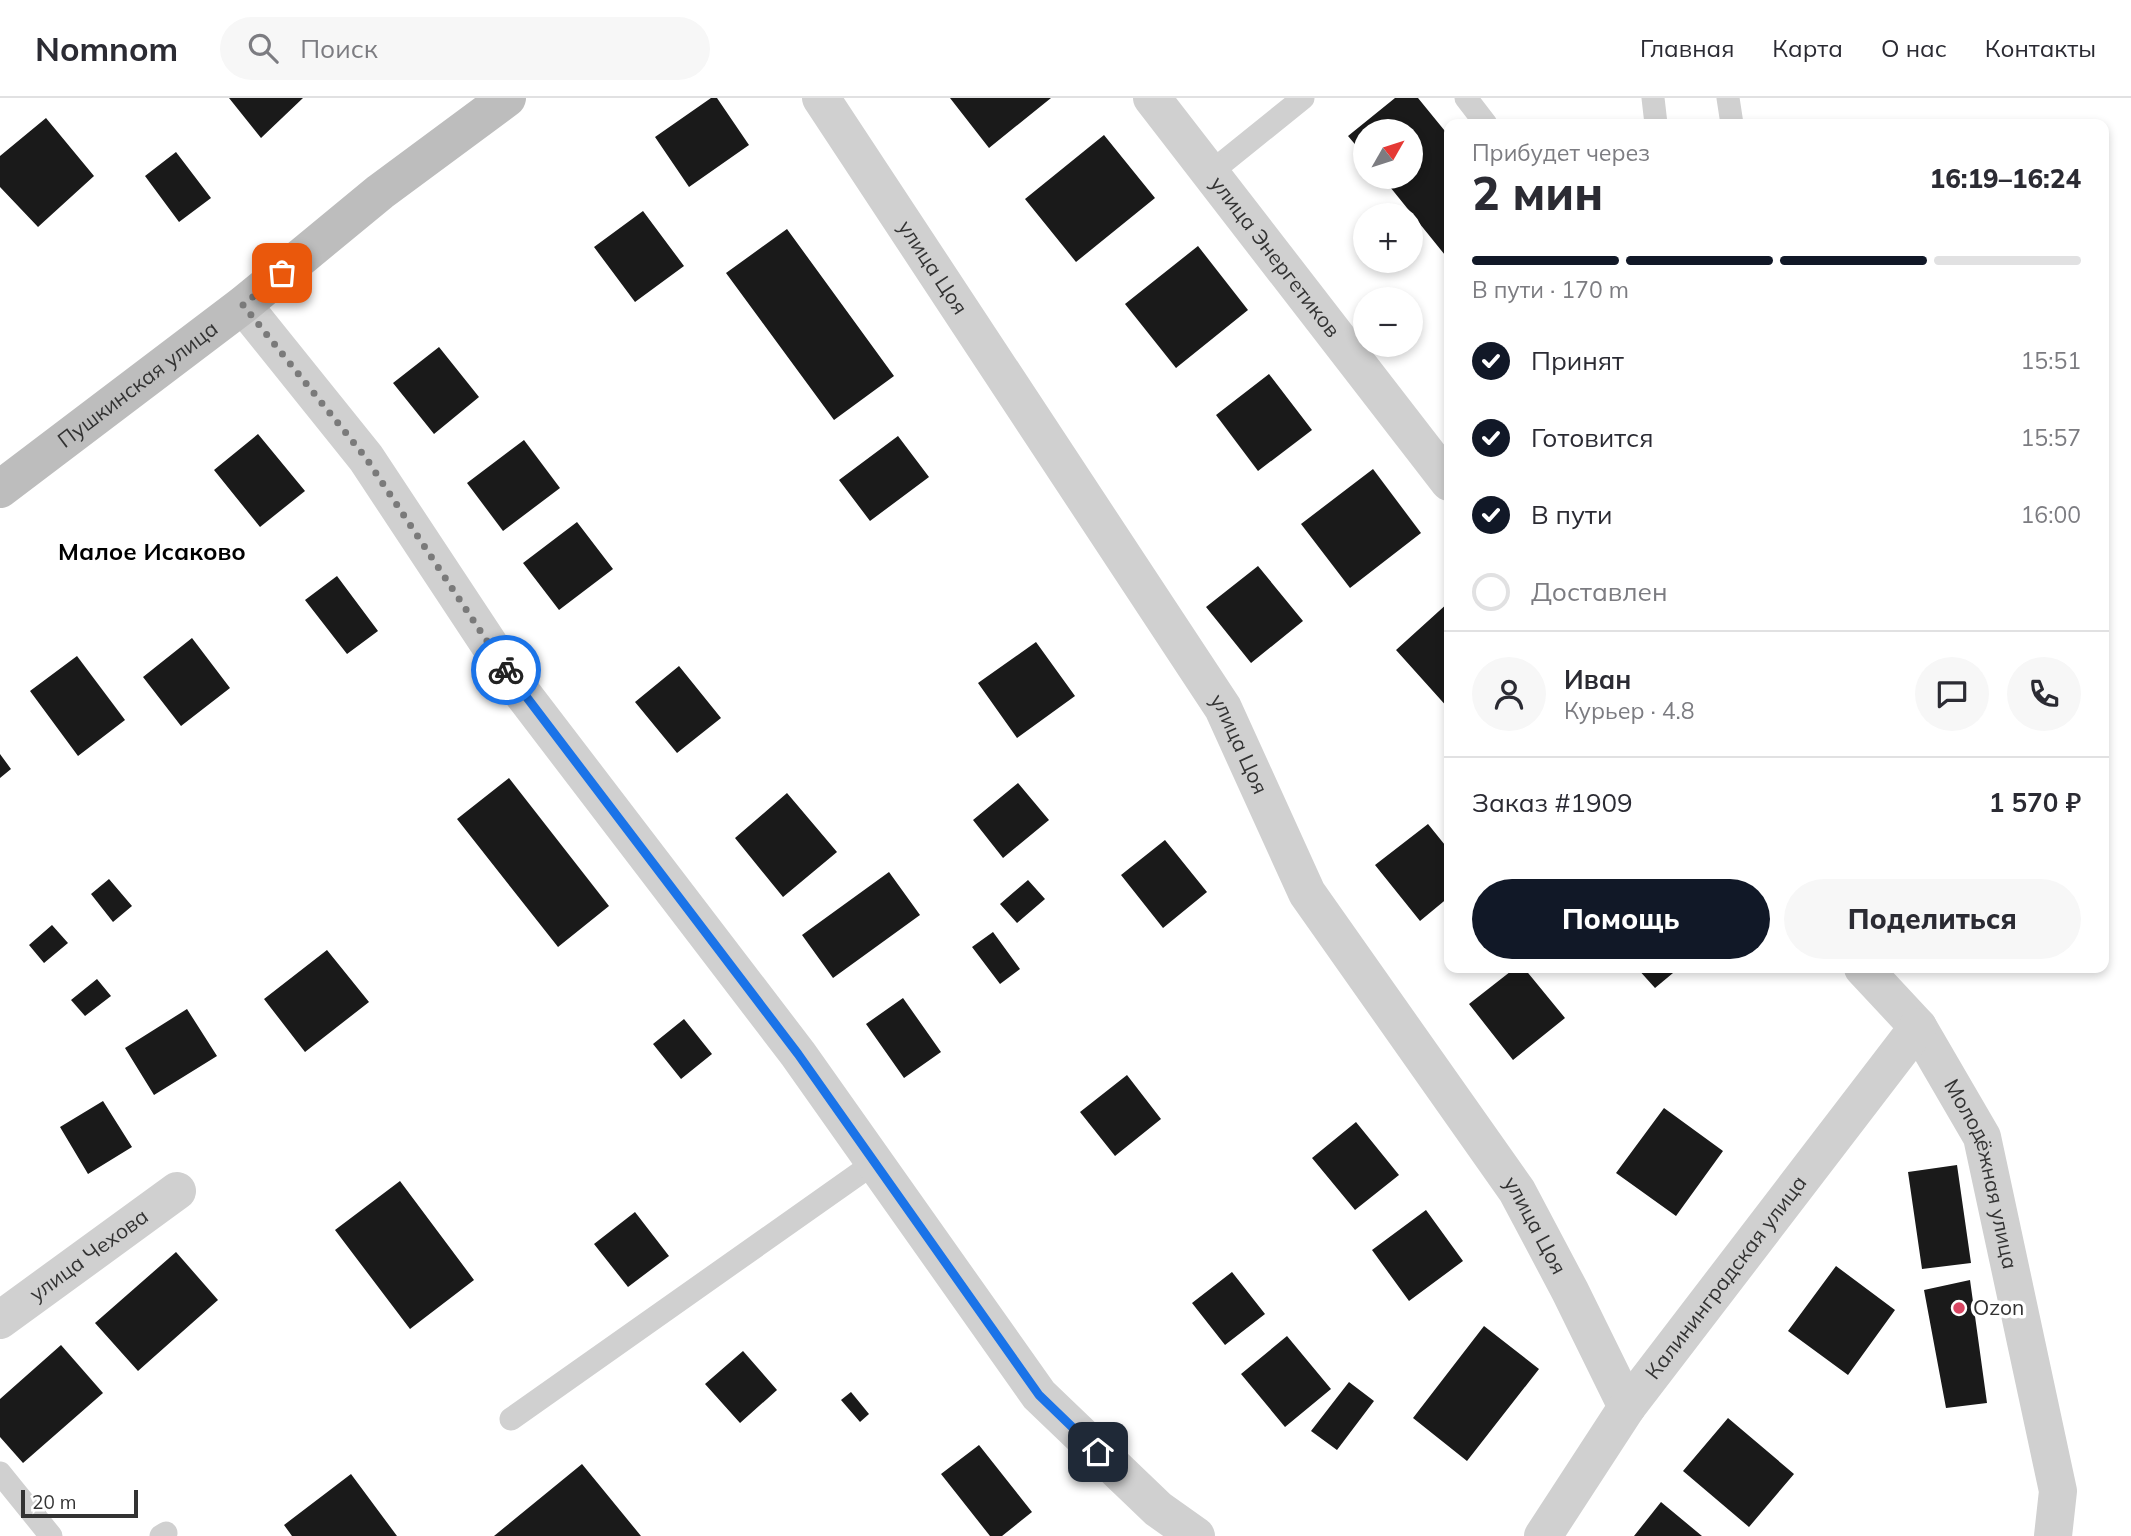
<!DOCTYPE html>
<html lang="ru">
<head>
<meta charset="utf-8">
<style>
	:root { --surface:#fff; --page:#f7f7f7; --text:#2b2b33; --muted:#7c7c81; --line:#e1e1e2; --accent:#111827 }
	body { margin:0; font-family:Mulish,sans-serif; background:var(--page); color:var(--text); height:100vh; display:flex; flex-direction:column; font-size:26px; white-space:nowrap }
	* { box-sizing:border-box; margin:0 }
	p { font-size:23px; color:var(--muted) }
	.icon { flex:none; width:38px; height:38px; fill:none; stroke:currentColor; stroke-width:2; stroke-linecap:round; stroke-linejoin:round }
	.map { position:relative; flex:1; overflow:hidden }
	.panel { position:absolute; left:1444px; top:21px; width:665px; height:854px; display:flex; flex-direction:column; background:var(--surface); border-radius:14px; box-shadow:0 4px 10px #0003 }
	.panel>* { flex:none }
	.needle { width:46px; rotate:51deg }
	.fabs { position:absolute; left:1353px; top:21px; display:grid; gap:14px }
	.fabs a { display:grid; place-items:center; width:70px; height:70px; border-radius:50%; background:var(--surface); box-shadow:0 4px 10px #0003; font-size:35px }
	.scale { position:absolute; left:21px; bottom:18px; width:117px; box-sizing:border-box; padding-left:7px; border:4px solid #333; border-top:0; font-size:19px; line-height:24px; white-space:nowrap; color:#333; -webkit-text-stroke:5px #fff; paint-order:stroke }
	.pin { position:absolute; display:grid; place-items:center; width:60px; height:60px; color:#fff; margin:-30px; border-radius:14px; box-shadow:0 4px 10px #0006 }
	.courier { position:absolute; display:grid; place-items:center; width:70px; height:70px; margin:-35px; border:5px solid #1a73e8; border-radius:50%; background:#fff; color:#222; box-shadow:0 2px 9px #0007 }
	.head em { font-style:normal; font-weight:800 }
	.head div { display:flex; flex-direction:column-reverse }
	.head { display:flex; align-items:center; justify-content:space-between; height:119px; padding:0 28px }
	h1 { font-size:46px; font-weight:800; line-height:52px }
	.bar { display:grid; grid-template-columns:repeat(4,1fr); gap:10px 7px; align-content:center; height:84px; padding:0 28px }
	.bar i { height:9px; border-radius:5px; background:var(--line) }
	.bar .selected { background:var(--accent) }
	.bar p { grid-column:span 4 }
	.line { display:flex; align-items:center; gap:18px; padding:0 28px; border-top:2px solid var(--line) }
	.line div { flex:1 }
	.round { display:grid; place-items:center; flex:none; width:74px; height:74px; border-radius:37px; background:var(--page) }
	ol { padding:0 28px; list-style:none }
	li { display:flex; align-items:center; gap:21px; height:77px }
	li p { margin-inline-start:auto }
	li .icon { padding:7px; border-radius:50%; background:var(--accent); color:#fff; stroke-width:4 }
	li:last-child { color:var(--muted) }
	li i { width:38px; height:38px; border:4px solid var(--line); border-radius:50% }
	.primary-button { display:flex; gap:14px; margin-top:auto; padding:14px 28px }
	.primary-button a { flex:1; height:80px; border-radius:42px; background:var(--accent); color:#fff; font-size:28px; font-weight:800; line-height:80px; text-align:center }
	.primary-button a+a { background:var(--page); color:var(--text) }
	header { display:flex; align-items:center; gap:42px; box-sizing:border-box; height:98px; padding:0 35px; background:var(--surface); border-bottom:2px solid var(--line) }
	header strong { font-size:33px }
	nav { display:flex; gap:38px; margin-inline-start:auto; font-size:24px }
	.search { width:490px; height:63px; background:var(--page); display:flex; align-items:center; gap:18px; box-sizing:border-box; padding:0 24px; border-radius:38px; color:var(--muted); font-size:26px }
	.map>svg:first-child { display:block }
</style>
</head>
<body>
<header>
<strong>Nomnom</strong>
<div class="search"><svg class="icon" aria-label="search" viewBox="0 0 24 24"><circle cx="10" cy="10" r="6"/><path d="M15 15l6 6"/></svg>Поиск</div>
<nav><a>Главная</a><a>Карта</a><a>О нас</a><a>Контакты</a></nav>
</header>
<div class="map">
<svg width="2131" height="1438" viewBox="0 0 2131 1438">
	<rect width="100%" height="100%" fill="#fff"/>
	<path fill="#1a1a1a" d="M229 0H303L261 40Z
		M711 0H717L749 47 689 89 655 39Z
		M950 0H1051L989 50Z
		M1395 0H1418L1449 38V162L1382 79H1410V33H1365V58L1348 38Z
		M46 20 94 78 38 129 0 89V58Z
		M1104 37 1155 100 1076 164 1025 101Z
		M176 54 211 100 179 124 145 78Z
		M643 113 684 168 635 204 594 149Z
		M787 131 894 278 834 322 726 175Z
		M1198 148 1248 212 1176 270 1125 206Z
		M439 249 479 299 434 336 393 285Z
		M1269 276 1312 332 1258 373 1216 317Z
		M258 336 305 393 260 429 214 372Z
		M898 338 929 379 870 423 839 382Z
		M524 342 560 390 503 433 467 385Z
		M1373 371 1421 435 1350 490 1301 426Z
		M577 424 613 471 559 512 523 465Z
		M1258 468 1303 523 1251 565 1206 509Z
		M337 478 378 533 347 556 305 502Z
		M1449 504V611L1396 552Z
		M192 540 230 590 181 628 143 579Z
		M1036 544 1075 598 1017 640 978 585Z
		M77 558 125 622 78 658 30 593Z
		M679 568 721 620 677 655 635 604Z
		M0 656 11 671 0 680Z
		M509 680 609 808 558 849 457 721Z
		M1018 685 1049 722 1003 760 973 722Z
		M787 695 837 754 783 799 735 740Z
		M1428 726 1449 752V799L1420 823 1375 767Z
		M1165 742 1207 794 1163 830 1121 777Z
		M889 774 920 817 833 880 802 837Z
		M109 781 132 808 113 824 91 796Z
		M1028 782 1045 801 1017 825 1000 806Z
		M52 827 68 845 44 865 29 847Z
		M993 834 1020 871 1000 886 972 849Z
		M327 852 369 904 305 954 264 901Z
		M1515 870H1524L1565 920 1513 962 1469 906Z
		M1637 870H1679L1655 890Z
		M97 881 111 898 85 918 71 902Z
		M903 900 941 954 904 980 866 926Z
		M187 911 217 958 154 997 125 950Z
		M684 921 712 956 681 981 653 946Z
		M1127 977 1161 1021 1115 1058 1080 1014Z
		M103 1003 132 1049 88 1076 60 1029Z
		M1664 1010 1723 1053 1676 1118 1616 1075Z
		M1356 1024 1399 1077 1355 1112 1312 1060Z
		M1957 1067 1971 1165 1922 1171 1908 1074Z
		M400 1083 474 1182 410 1231 335 1132Z
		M1426 1112 1463 1163 1409 1203 1372 1152Z
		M635 1114 669 1158 628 1189 594 1146Z
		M176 1154 218 1202 138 1273 95 1225Z
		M1836 1168 1895 1212 1848 1277 1788 1233Z
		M1232 1174 1265 1216 1225 1247 1192 1205Z
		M1970 1182 1987 1305 1946 1310 1924 1192Z
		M1484 1228 1539 1271 1467 1363 1413 1320Z
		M1287 1238 1331 1291 1285 1329 1241 1276Z
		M61 1247 103 1295 23 1365 0 1339V1301Z
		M743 1253 777 1292 740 1325 705 1286Z
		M1349 1284 1374 1303 1337 1352 1311 1333Z
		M851 1294 869 1316 860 1324 841 1302Z
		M1728 1320 1794 1376 1749 1429 1683 1373Z
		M979 1347 1032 1414 1002 1438H990L941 1376Z
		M582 1366 641 1438H494Z
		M351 1376 397 1438H292L284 1427Z
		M1661 1404 1702 1438H1634Z"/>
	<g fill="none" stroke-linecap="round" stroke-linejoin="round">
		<path stroke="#d0d0d0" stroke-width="23" d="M1466 0 1486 26
			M1653 0 1656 26
			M1728 0 1732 26
			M1210 75 1303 0
			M511 1321 874 1065
			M0 1375 51 1438
			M161 1438 166 1435"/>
		<g stroke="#d0d0d0" stroke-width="38">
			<path id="s1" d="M821 0 1223 610 1307 795 1517 1093 1570 1193 1627 1309"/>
			<path id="s2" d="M1152 0 1449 384"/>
			<path d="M243 207 366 360 516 587 798 956 1039 1297 1158 1411 1196 1438"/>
			<path id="s3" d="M1863 870 1918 929 1982 1039 2058 1393 2053 1438"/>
			<path id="s4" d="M0 1222 177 1093"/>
			<path id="s5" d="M1543 1438 1627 1309 1918 929"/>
		</g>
		<path stroke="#bdbdbd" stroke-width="38" id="s6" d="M0 391 243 207 380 94 507 0"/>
	</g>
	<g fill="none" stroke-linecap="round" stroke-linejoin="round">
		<path stroke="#7a7a7a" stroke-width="7" stroke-dasharray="0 12.6" d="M282 175 243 207 366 360 506 572"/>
		<path stroke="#1a73e8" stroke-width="9" d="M506 572 798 956 1039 1297 1098 1354"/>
	</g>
	<circle fill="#d94562" stroke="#fff" stroke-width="2.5" cx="1959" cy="1210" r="7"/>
	<g text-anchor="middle" stroke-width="7" stroke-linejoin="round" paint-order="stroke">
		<g font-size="21" fill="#333" stroke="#fff">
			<text dy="7" stroke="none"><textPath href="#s2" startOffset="201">улица Энергетиков</textPath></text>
			<text dy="7" stroke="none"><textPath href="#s1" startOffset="203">улица Цоя</textPath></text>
			<text dy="7" stroke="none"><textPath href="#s6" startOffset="173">Пушкинская улица</textPath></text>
			<text dy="7" stroke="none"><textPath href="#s1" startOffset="770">улица Цоя</textPath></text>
			<text dy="7" stroke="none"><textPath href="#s3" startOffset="243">Молодёжная улица</textPath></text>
			<text dy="7" stroke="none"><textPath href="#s1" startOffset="1337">улица Цоя</textPath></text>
			<text dy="7" stroke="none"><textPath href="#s4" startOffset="110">улица Чехова</textPath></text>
			<text dy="7" stroke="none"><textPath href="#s5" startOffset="317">Калининградская улица</textPath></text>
		</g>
		<g font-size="21" fill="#333" stroke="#fff" text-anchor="start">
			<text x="1973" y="1217">Ozon</text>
		</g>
		<g font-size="24" font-weight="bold" fill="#000" stroke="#fff">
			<text x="152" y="462">Малое Исаково</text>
		</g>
	</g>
</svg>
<div class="fabs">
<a><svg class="needle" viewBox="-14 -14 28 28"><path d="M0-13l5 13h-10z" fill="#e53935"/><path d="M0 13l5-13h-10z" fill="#7c7c81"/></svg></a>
<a>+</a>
<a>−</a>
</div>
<div class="scale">20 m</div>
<div class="pin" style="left:282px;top:175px;background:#ea580c"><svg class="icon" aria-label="bag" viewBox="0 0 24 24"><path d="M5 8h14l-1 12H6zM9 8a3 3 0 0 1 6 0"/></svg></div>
<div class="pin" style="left:1098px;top:1354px;background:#1f2937"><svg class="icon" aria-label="home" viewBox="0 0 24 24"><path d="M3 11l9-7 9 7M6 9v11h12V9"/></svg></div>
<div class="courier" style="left:506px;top:572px"><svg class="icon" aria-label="bike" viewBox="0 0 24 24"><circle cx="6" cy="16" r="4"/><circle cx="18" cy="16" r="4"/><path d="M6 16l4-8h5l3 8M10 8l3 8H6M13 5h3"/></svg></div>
<section class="panel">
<div class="head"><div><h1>2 мин</h1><p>Прибудет через</p></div><em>16:19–16:24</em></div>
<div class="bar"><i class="selected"></i><i class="selected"></i><i class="selected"></i><i></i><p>В пути · 170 m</p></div>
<ol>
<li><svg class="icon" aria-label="check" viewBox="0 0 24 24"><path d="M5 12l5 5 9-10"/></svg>Принят<p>15:51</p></li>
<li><svg class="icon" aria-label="check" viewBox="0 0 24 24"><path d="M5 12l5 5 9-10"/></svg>Готовится<p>15:57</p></li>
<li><svg class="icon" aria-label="check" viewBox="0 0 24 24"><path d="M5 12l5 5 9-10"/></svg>В пути<p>16:00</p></li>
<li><i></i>Доставлен</li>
</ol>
<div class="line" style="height:126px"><a class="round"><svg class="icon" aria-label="person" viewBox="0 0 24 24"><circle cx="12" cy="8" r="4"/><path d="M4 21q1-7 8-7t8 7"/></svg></a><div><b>Иван</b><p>Курьер · 4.8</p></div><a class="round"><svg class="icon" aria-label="chat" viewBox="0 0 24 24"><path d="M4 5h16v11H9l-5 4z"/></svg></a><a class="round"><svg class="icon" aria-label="phone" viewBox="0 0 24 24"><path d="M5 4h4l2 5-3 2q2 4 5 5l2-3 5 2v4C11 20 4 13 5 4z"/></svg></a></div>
<div class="line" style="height:91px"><div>Заказ #1909</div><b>1 570 ₽</b></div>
<div class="primary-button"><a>Помощь</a><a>Поделиться</a></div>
</section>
</div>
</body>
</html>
